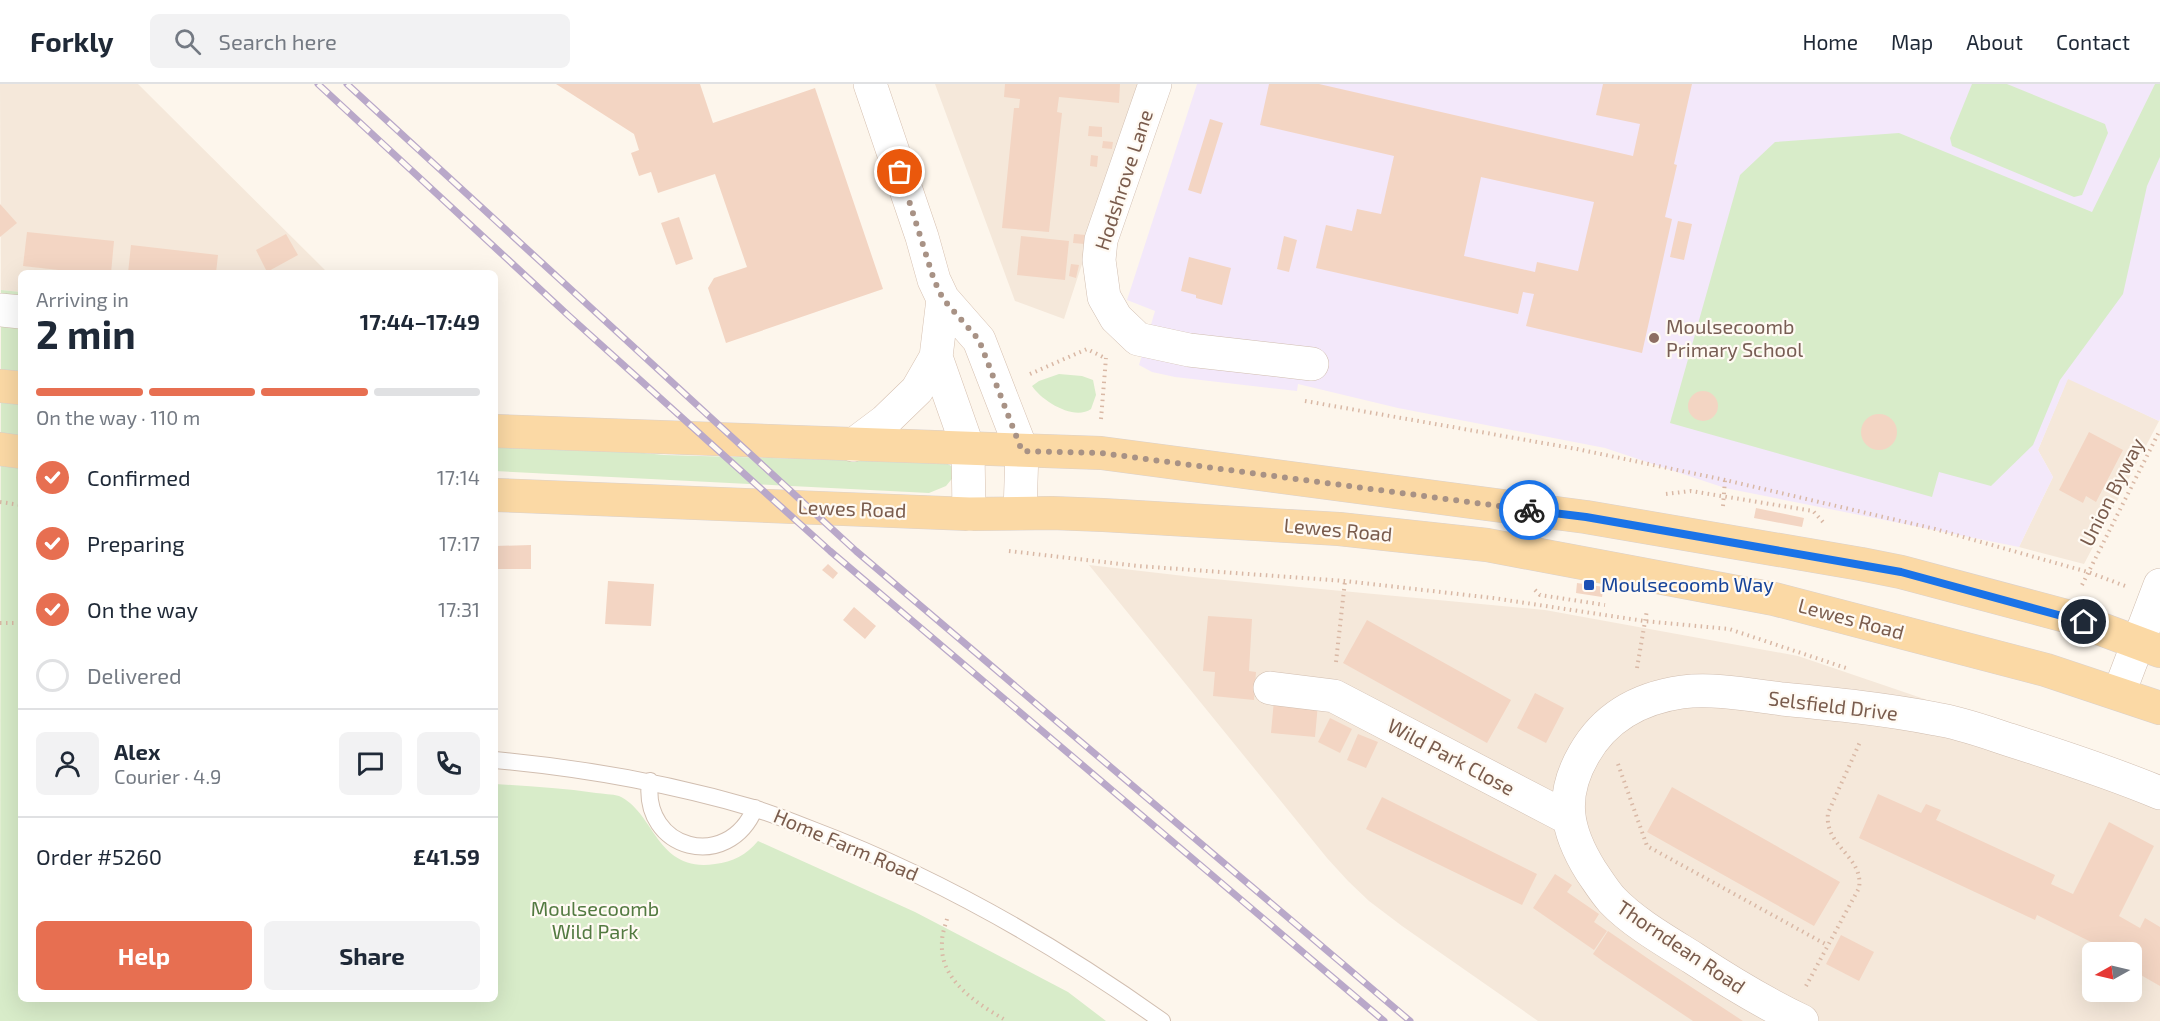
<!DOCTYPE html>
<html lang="en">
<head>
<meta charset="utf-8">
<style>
	:root { --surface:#fff; --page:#f2f2f3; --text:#1f2937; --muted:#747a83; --line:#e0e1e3; --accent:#e76f51 }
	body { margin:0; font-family:"Exo 2",sans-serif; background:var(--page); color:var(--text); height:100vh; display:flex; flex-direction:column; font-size:22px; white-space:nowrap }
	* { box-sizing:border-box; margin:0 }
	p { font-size:20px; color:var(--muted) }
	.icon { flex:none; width:33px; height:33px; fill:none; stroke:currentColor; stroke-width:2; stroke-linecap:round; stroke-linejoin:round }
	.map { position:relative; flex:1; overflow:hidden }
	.side { position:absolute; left:18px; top:186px; width:480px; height:732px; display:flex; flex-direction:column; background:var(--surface); border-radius:9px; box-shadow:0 6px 24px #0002 }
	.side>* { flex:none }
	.needle { width:39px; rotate:262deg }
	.buttons { position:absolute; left:2082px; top:858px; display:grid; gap:12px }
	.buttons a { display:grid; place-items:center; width:60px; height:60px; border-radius:9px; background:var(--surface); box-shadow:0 6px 24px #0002; font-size:30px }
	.pin { position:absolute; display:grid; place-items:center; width:51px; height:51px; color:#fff; margin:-26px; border:3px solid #fff; border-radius:50%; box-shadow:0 2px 6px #0007 }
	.courier { position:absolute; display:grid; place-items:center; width:60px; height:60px; margin:-30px; border:4px solid #1a73e8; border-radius:50%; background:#fff; color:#222; box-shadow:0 2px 8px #0007 }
	.summary em { font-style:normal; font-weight:700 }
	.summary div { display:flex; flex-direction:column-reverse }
	.summary { display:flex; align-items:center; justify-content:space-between; height:102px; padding:0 18px }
	h1 { font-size:39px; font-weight:700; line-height:45px }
	.bar { display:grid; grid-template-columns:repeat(4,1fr); gap:9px 6px; align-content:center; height:72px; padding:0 18px }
	.bar i { height:8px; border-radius:4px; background:var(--line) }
	.bar .on { background:var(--accent) }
	.bar p { grid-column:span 4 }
	.line { display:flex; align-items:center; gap:15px; padding:0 18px; border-top:2px solid var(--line) }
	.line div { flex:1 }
	.round { display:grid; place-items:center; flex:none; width:63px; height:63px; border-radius:9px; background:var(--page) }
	ol { padding:0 18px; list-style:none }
	li { display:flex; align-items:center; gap:18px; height:66px }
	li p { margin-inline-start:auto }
	li .icon { padding:6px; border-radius:50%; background:var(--accent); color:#fff; stroke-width:4 }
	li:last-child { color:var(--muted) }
	li i { width:33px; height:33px; border:3px solid var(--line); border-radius:50% }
	.button { display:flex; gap:12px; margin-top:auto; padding:12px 18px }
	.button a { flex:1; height:69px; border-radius:9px; background:var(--accent); color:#fff; font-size:24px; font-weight:700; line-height:69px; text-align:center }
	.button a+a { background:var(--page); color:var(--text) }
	header { display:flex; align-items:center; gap:36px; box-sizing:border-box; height:84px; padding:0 30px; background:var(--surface); border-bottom:2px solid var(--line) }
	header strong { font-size:28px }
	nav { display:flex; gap:33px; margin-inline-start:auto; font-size:21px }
	.search { width:420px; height:54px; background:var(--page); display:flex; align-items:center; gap:15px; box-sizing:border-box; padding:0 21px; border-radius:9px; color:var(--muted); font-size:22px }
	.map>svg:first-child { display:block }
</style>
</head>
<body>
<header>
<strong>Forkly</strong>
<div class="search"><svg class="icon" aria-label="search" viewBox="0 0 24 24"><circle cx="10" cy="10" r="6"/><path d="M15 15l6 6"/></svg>Search here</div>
<nav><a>Home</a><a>Map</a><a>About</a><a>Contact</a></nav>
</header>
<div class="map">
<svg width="2160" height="937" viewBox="0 0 2160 937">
	<rect width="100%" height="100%" fill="#fdf6ec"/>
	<path fill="#f5e8da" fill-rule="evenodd" d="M0 0H138L328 189H21V208L1 206Z
		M935 0H1141L1064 235 1015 217Z
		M2068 294 2159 337 2084 480 2019 463 2053 393 2038 366Z
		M1089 481 1193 493 1545 526 1798 572 2160 695V937H1538L1402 842 1369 817 1348 797 1327 774ZM2092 868H2132V908H2092Z"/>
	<path fill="#f3e8fa" d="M1197 0H2160V335L2159 337 2068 295 2038 366 2053 393 2019 463 1725 404 1605 364 1398 324 1298 300 1297 307 1175 293 1152 288 1139 281 1155 227 1127 216Z"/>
	<path fill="#d8ecc9" d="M1972 0H2007L2105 40 2108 49 2082 111 2074 113 1952 62 1950 54Z
		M2155 0H2160V73L2147 102 2123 210 2060 296 2033 361 1991 402 1939 388 1932 413 1670 339 1740 91 1775 58 1899 49 2092 128Z
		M1 206 21 208V915H495V700C529 702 562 704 596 709 603 710 612 710 619 712 655 728 656 789 715 780 733 778 746 771 758 757L915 828 1068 908 1106 937H0Z
		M1059 290 1082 292 1093 296 1096 311 1091 325C1074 337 1042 317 1032 302L1039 297Z
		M495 354 664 371 946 379 953 383 955 391 946 402 929 409 495 387Z"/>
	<path fill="#f3d5c3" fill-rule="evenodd" d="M556 0H700L713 39 815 4 883 205 726 259 708 204 714 194 747 183 715 90 658 109 651 88 639 92 631 69 639 66 634 50Z
		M1005 0H1120L1119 19 1059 13 1057 28 1062 29 1049 148 1002 144 1014 24H1019L1020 15 1004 13Z
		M1269 0H1319L1633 72 1640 40 1596 31 1603 0H1692L1674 80 1677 81 1665 133 1672 135 1642 269 1526 242 1534 210 1523 208 1518 230 1316 184 1326 141 1352 147 1357 125 1381 130 1394 72 1260 41ZM1481 93 1594 118 1578 187 1537 178 1535 188 1464 172Z
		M1210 35 1223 39 1201 110 1188 106Z
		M1089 42 1102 43V53L1088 52Z
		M1103 57 1113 58 1112 65 1102 64Z
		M1091 71 1098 72 1097 83 1090 82Z
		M0 120 17 139 0 153Z
		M679 133 693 175 676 181 661 139Z
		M1678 137 1692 140 1684 176 1670 173Z
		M27 148 114 157 111 189H85L23 182Z
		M286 150 298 171 267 188 256 166Z
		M1074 150 1086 151 1085 160 1073 159Z
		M1021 152 1069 157 1065 196 1017 191Z
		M1284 152 1297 156 1289 188 1277 185Z
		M131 161 218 171 216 189H128Z
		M1189 173 1231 184 1222 221 1196 214V211L1181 207Z
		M1071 180 1079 181 1076 194 1069 192Z
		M1688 322a15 15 0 1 1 30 0a15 15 0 1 1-30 0Z
		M1861 348a18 18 0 1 1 36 0a18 18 0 1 1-36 0Z
		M2089 348 2123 366 2096 418 2086 412 2083 419 2059 406Z
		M1756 424 1804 434 1802 443 1754 434Z
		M531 461V485H495V462Z
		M828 480 838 489 833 495 822 486Z
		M608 497 654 500 651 542 605 540Z
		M1577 499 1604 503 1602 513 1576 509Z
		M854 523 876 542 865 555 843 536Z
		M1208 532 1252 535 1249 587 1256 588 1254 616 1213 612 1215 588 1203 587Z
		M1367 536 1511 616 1487 659 1343 579Z
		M1535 609 1564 624 1546 659 1517 644Z
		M1274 616 1318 620 1315 653 1271 649Z
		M1330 634 1352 645 1340 669 1318 658Z
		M1358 650 1378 658 1366 684 1347 676Z
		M1672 703 1840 798 1814 842 1647 748Z
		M1878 710 1921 729 1926 720 1941 726 1936 736 2055 791 2051 800 2073 810 2109 738 2154 762 2119 832 2140 844 2145 834 2160 843V902L2132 886V868H2111L2037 831 2035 836 1859 754Z
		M1382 713 1537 790 1522 821 1366 745Z
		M1555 790 1572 801 1567 808 1599 830 1594 838 1607 847 1594 866 1533 824Z
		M1608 847 1653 878 1743 937H1693L1604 878 1593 870Z
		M1841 851 1874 868 1859 897 1826 880Z"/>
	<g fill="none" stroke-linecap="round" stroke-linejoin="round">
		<g stroke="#d1beb0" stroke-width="18">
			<path id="lane" d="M495 676C583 684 668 699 753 724 773 730 793 738 813 746 937 793 1054 860 1162 937
				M650 697C641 766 728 789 755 724"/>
		</g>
		<g stroke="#d1beb0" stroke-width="34">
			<path id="street" d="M1155 0 1101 156 1099 176 1104 213 1116 234 1138 255 1189 266 1312 280
				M0 226 21 228
				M1270 604 1334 612 1568 734
				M2119 609 2160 501
				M1802 937C1764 919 1728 897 1693 874 1666 857 1634 839 1612 816 1604 807 1598 797 1591 787 1566 747 1559 713 1584 670 1605 633 1640 614 1682 608 1714 604 1750 611 1782 615 1834 620 1885 625 1936 635 1962 639 1988 649 2013 657 2063 673 2112 689 2160 709"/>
		</g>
		<g stroke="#d6c0b0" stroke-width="34">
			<path id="secondary" d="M870 0 922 153 934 196 943 215 979 256 1022 367 1020 429
				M943 215 936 273 968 364 969 430
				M853 361 885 337 917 306 936 273"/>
		</g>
		<g stroke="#dad1cd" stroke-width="34">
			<path id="primary" d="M0 302 21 304
				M495 347 1101 369 1586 433 1861 480 1901 488 2066 532 2160 567
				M0 365 21 368
				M495 411 969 430 1052 429 1103 431 1339 445 1487 461 1774 515 2046 586 2160 624"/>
		</g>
		<path stroke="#d9b8a5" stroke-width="4" stroke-dasharray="1.5 4.5" stroke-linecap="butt" d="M1030 290 1087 265 1105 274
			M1305 317 1577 365 1725 396 1935 445 2088 488 2125 502
			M1101 335 1106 274
			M1666 410 1691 407 1813 427 1823 438
			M0 418 21 421
			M1723 422 1725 396
			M1009 467 1138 482 1345 497 1493 514 1644 537 1729 545 1849 585
			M2082 501 2160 346
			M1535 506 1540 511 1605 521
			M0 539H21
			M1336 578 1345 497
			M1637 584 1647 526
			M1618 680 1647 762 1827 861
			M947 835C945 842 942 850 942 858 939 897 978 920 1007 937
			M1806 902 1859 804C1864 772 1824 763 1828 729L1860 658"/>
		<use href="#lane" stroke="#fff" stroke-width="16"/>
		<use href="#street" stroke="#fff" stroke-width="33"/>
		<use href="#secondary" stroke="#fff" stroke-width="33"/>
		<use href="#primary" stroke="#fbd9a5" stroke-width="33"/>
		<g stroke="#b9a8c9" stroke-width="7">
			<path id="rail" d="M318 0 569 232 830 467 1384 937
				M347 0 856 467 1410 937"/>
		</g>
		<use href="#rail" stroke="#fffaf3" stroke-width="4.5" stroke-dasharray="14" stroke-linecap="butt"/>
	</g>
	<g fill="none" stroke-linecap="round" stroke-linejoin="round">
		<path stroke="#a89285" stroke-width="6" stroke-dasharray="0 10.8" d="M900 88 934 196 943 215 979 256 1022 367 1101 369 1529 426"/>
		<path stroke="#1a73e8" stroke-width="8" d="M1529 426 1586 433 1901 488 2084 538"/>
	</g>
	<circle fill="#8d6e63" stroke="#fffaf3" stroke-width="2" cx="1654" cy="254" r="6"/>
	<rect fill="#1a4fb4" stroke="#fffaf3" stroke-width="2" x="1583" y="495" width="12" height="12" rx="3"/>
	<g text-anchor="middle" stroke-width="4.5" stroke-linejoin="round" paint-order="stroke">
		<g font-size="20" fill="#7a5c4d" stroke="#fffaf3">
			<text transform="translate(1124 96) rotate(-72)" y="7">Hodshrove Lane</text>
			<text transform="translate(2112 408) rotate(-63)" y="7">Union Byway</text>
			<text transform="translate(852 425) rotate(2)" y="7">Lewes Road</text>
			<text transform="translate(1338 446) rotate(5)" y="7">Lewes Road</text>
			<text transform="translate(1851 535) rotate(15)" y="7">Lewes Road</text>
			<text transform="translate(1833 622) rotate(7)" y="7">Selsfield Drive</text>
			<text transform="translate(1451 673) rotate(28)" y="7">Wild Park Close</text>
			<text transform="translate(846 761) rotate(23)" y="7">Home Farm Road</text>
			<text transform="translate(1681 863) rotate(34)" y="7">Thorndean Road</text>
		</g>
		<g font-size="20" fill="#785e54" stroke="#fffaf3" text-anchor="start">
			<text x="1666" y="250">Moulsecoomb<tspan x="1666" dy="23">Primary School</tspan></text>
		</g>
		<g font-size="20" fill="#164399" stroke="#fffaf3" text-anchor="start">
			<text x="1601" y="508">Moulsecoomb Way</text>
		</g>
		<g font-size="20" fill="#537a41" stroke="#fffaf3">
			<text x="595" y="832">Moulsecoomb<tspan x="595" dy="23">Wild Park</tspan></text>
		</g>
	</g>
</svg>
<div class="buttons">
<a><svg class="needle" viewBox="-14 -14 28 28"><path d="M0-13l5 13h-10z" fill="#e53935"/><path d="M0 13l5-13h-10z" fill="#747a83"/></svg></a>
</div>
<div class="pin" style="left:900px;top:88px;background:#ea580c"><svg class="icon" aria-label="bag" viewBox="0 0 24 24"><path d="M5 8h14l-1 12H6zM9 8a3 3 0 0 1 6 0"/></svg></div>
<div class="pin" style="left:2084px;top:538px;background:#1f2937"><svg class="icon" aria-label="home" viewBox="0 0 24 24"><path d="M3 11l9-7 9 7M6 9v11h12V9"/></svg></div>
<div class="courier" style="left:1529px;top:426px"><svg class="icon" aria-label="bike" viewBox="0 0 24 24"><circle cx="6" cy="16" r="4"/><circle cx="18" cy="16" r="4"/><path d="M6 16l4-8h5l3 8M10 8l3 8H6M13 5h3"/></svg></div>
<section class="side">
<div class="summary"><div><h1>2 min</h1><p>Arriving in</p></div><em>17:44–17:49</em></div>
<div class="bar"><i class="on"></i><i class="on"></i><i class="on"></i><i></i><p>On the way · 110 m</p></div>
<ol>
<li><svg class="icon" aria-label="check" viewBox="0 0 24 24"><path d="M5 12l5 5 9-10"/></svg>Confirmed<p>17:14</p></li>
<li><svg class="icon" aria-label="check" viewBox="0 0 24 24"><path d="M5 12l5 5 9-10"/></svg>Preparing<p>17:17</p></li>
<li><svg class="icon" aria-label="check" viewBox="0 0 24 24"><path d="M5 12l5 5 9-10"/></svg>On the way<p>17:31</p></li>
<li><i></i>Delivered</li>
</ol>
<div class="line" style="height:108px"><a class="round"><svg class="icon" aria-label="person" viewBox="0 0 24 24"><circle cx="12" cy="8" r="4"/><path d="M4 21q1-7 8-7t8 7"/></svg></a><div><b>Alex</b><p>Courier · 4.9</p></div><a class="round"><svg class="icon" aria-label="chat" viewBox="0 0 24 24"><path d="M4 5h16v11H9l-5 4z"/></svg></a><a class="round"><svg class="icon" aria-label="phone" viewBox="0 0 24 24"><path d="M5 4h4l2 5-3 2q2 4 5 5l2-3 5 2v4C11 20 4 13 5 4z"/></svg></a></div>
<div class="line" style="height:78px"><div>Order #5260</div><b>£41.59</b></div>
<div class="button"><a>Help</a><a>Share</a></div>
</section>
</div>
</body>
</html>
